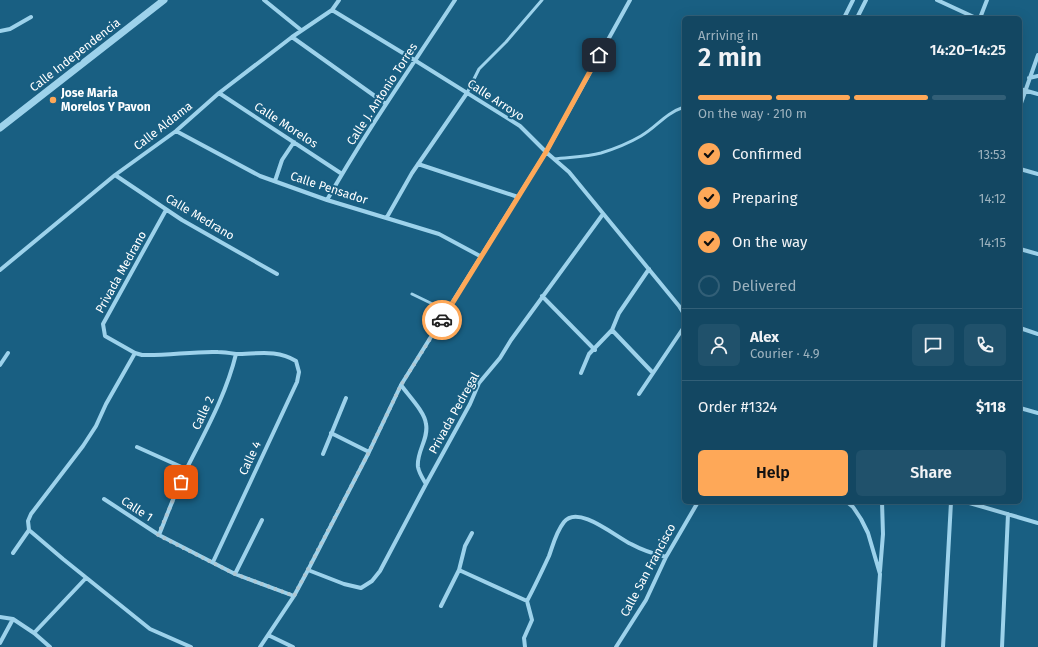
<!DOCTYPE html>
<html lang="en">
<head>
<meta charset="utf-8">
<style>
	:root { --surface:#134762; --page:#20516b; --text:#f1f3f6; --muted:#9db2be; --line:#325f77; --accent:#fea858 }
	body { margin:0; font-family:"Fira Sans",sans-serif; background:var(--page); color:var(--text); height:100vh; display:flex; flex-direction:column; font-size:15px; white-space:nowrap }
	* { box-sizing:border-box; margin:0 }
	p { font-size:13px; color:var(--muted) }
	.icon { flex:none; width:22px; height:22px; fill:none; stroke:currentColor; stroke-width:2; stroke-linecap:round; stroke-linejoin:round }
	.map { position:relative; flex:1; overflow:hidden }
	.side { position:absolute; left:682px; top:16px; width:340px; height:488px; display:flex; flex-direction:column; background:var(--surface); border-radius:6px; box-shadow:0 4px 16px #0002,0 0 0 1px var(--line) }
	.side>* { flex:none }
	.pin { position:absolute; display:grid; place-items:center; width:34px; height:34px; color:#fff; margin:-17px; border-radius:8px; box-shadow:0 2px 6px #0006 }
	.courier { position:absolute; display:grid; place-items:center; width:40px; height:40px; margin:-20px; border:3px solid #fea858; border-radius:50%; background:#fff; color:#222; box-shadow:0 1px 5px #0007 }
	.summary em { font-style:normal; font-weight:600 }
	.summary div { display:flex; flex-direction:column-reverse }
	.summary { display:flex; align-items:center; justify-content:space-between; height:68px; padding:0 16px }
	h1 { font-size:26px; font-weight:600; line-height:30px }
	.bar { display:grid; grid-template-columns:repeat(4,1fr); gap:6px 4px; align-content:center; height:48px; padding:0 16px }
	.bar i { height:5px; border-radius:3px; background:var(--line) }
	.bar .on { background:var(--accent) }
	.bar p { grid-column:span 4 }
	.line { display:flex; align-items:center; gap:10px; padding:0 16px; border-top:1px solid var(--line) }
	.line div { flex:1 }
	.round { display:grid; place-items:center; flex:none; width:42px; height:42px; border-radius:6px; background:var(--page) }
	ol { padding:0 16px; list-style:none }
	li { display:flex; align-items:center; gap:12px; height:44px }
	li p { margin-inline-start:auto }
	li .icon { padding:4px; border-radius:50%; background:var(--accent); color:#111; stroke-width:4 }
	li:last-child { color:var(--muted) }
	li i { width:22px; height:22px; border:2px solid var(--line); border-radius:50% }
	.cta { display:flex; gap:8px; margin-top:auto; padding:8px 16px }
	.cta a { flex:1; height:46px; border-radius:6px; background:var(--accent); color:#111; font-size:16px; font-weight:600; line-height:46px; text-align:center }
	.cta a+a { background:var(--page); color:var(--text) }
	.map>svg:first-child { display:block }
</style>
</head>
<body>
<div class="map">
<svg width="1038" height="647" viewBox="0 0 1038 647">
	<rect width="100%" height="100%" fill="#195f82"/>
	<g fill="none" stroke-linecap="round" stroke-linejoin="round">
		<path stroke="#9dd2eb" stroke-width="3" d="M467 93 479 69 506 42 542 0
			M554 159C569 157 586 157 601 153 614 149 629 143 641 136 658 126 664 114 684 107
			M412 294 447 311"/>
		<path stroke="#9dd2eb" stroke-width="4" d="M264 0 301 30
			M937 0 976 18
			M332 10 416 61 520 126 546 152 569 172 679 306 684 314
			M844 18 853 0
			M857 18 866 0
			M980 18 987 0
			M0 31 10 29 31 17
			M292 37 386 104
			M1029 78 1038 76
			M1020 89 1038 94
			M219 93 342 174
			M1020 106 1038 55
			M176 131 260 176 327 200 439 234 480 256
			M418 164 518 197
			M1020 169 1038 174
			M115 175 182 220 277 274
			M275 181 282 160 294 142
			M327 200C366 131 412 66 455 0
			M166 210 103 324 105 336 135 353 142 355C167 356 193 351 218 352 224 352 230 353 236 354 257 354 277 349 296 361L299 372 297 382 213 562
			M387 217 412 173 467 93
			M1020 249 1038 254
			M0 270 115 175 176 131 219 93 292 37 332 10 339 0
			M542 296 595 350
			M1020 328 1038 334
			M612 330 653 373
			M0 365 8 353
			M581 373 589 354 612 330 619 313 649 269
			M401 385C408 395 425 412 426 424 429 439 416 452 418 467 419 473 423 479 426 484
			M639 394 684 327
			M1020 408 1038 413
			M331 433 369 452
			M137 447 186 469
			M323 454 346 398
			M104 499 159 535 235 574 294 596
			M847 502 853 507 861 519 868 533 880 574 875 647
			M966 502 1038 523
			M29 530 28 521 31 514 83 446 96 426 106 404 135 353
			M29 530 63 559 150 629 191 647
			M159 535C168 513 176 490 187 468 206 430 226 395 236 354
			M13 553 29 530
			M308 570 344 584 361 588 372 581 380 571 426 484 470 404 479 383 500 358 511 340 603 214
			M459 570 527 601
			M880 571 883 534 882 502
			M235 574 262 520
			M441 606 459 570 465 546 472 533
			M0 617 13 619 34 633 50 647
			M34 633 86 578
			M268 635 293 647
			M0 643 13 619
			M260 647 294 596 308 570 369 452 401 385 546 152 630 0
			M525 647 524 638 532 620 527 601C535 586 542 571 549 556 553 545 556 532 564 522 578 504 616 537 631 544 642 550 654 554 666 557
			M616 647 646 600 666 557 698 502
			M943 647 951 502
			M1002 647 1008 514"/>
		<path stroke="#9dd2eb" stroke-width="7" d="M0 128 164 0"/>
	</g>
	<g fill="none" stroke-linecap="round" stroke-linejoin="round">
		<path stroke="#aec7d3" stroke-width="4" stroke-dasharray="0 7.2" d="M181 482 158 535 235 574 294 596 369 452 401 385 442 320"/>
		<path stroke="#fea858" stroke-width="5" d="M442 320 546 152 599 55"/>
	</g>
	<circle fill="#fea858" stroke="#195f82" stroke-width="1.5" cx="53" cy="100" r="4"/>
	<g text-anchor="middle" stroke-width="4" stroke-linejoin="round" paint-order="stroke">
		<g font-size="12" fill="#fff" stroke="#195f82">
			<text transform="translate(75 55) rotate(-38)" y="4">Calle Independencia</text>
			<text transform="translate(382 94) rotate(-57)" y="4">Calle J. Antonio Torres</text>
			<text transform="translate(496 100) rotate(33)" y="4">Calle Arroyo</text>
			<text transform="translate(286 125) rotate(33)" y="4">Calle Morelos</text>
			<text transform="translate(163 126) rotate(-38)" y="4">Calle Aldama</text>
			<text transform="translate(329 188) rotate(18)" y="4">Calle Pensador</text>
			<text transform="translate(200 217) rotate(31)" y="4">Calle Medrano</text>
			<text transform="translate(121 272) rotate(-61)" y="4">Privada Medrano</text>
			<text transform="translate(203 413) rotate(-65)" y="4">Calle 2</text>
			<text transform="translate(454 413) rotate(-61)" y="4">Privada Pedregal</text>
			<text transform="translate(250 458) rotate(-65)" y="4">Calle 4</text>
			<text transform="translate(137 509) rotate(33)" y="4">Calle 1</text>
			<text transform="translate(648 570) rotate(-62)" y="4">Calle San Francisco</text>
		</g>
		<g font-size="12" font-weight="bold" fill="#fff" stroke="#195f82" text-anchor="start">
			<text x="61" y="97">Jose Maria<tspan x="61" dy="14">Morelos Y Pavon</tspan></text>
		</g>
	</g>
</svg>
<div class="pin" style="left:181px;top:482px;background:#ea580c"><svg class="icon" aria-label="bag" viewBox="0 0 24 24"><path d="M5 8h14l-1 12H6zM9 8a3 3 0 0 1 6 0"/></svg></div>
<div class="pin" style="left:599px;top:55px;background:#1f2937"><svg class="icon" aria-label="home" viewBox="0 0 24 24"><path d="M3 11l9-7 9 7M6 9v11h12V9"/></svg></div>
<div class="courier" style="left:442px;top:320px"><svg class="icon" aria-label="car" viewBox="0 0 24 24"><path d="M5 17H2v-5l4-1 3-4h7l3 4 3 1v5h-3M9 17h6M6 11h13"/><circle cx="7" cy="17" r="2"/><circle cx="17" cy="17" r="2"/></svg></div>
<section class="side">
<div class="summary"><div><h1>2 min</h1><p>Arriving in</p></div><em>14:20–14:25</em></div>
<div class="bar"><i class="on"></i><i class="on"></i><i class="on"></i><i></i><p>On the way · 210 m</p></div>
<ol>
<li><svg class="icon" aria-label="check" viewBox="0 0 24 24"><path d="M5 12l5 5 9-10"/></svg>Confirmed<p>13:53</p></li>
<li><svg class="icon" aria-label="check" viewBox="0 0 24 24"><path d="M5 12l5 5 9-10"/></svg>Preparing<p>14:12</p></li>
<li><svg class="icon" aria-label="check" viewBox="0 0 24 24"><path d="M5 12l5 5 9-10"/></svg>On the way<p>14:15</p></li>
<li><i></i>Delivered</li>
</ol>
<div class="line" style="height:72px"><a class="round"><svg class="icon" aria-label="person" viewBox="0 0 24 24"><circle cx="12" cy="8" r="4"/><path d="M4 21q1-7 8-7t8 7"/></svg></a><div><b>Alex</b><p>Courier · 4.9</p></div><a class="round"><svg class="icon" aria-label="chat" viewBox="0 0 24 24"><path d="M4 5h16v11H9l-5 4z"/></svg></a><a class="round"><svg class="icon" aria-label="phone" viewBox="0 0 24 24"><path d="M5 4h4l2 5-3 2q2 4 5 5l2-3 5 2v4C11 20 4 13 5 4z"/></svg></a></div>
<div class="line" style="height:52px"><div>Order #1324</div><b>$118</b></div>
<div class="cta"><a>Help</a><a>Share</a></div>
</section>
</div>
</body>
</html>
